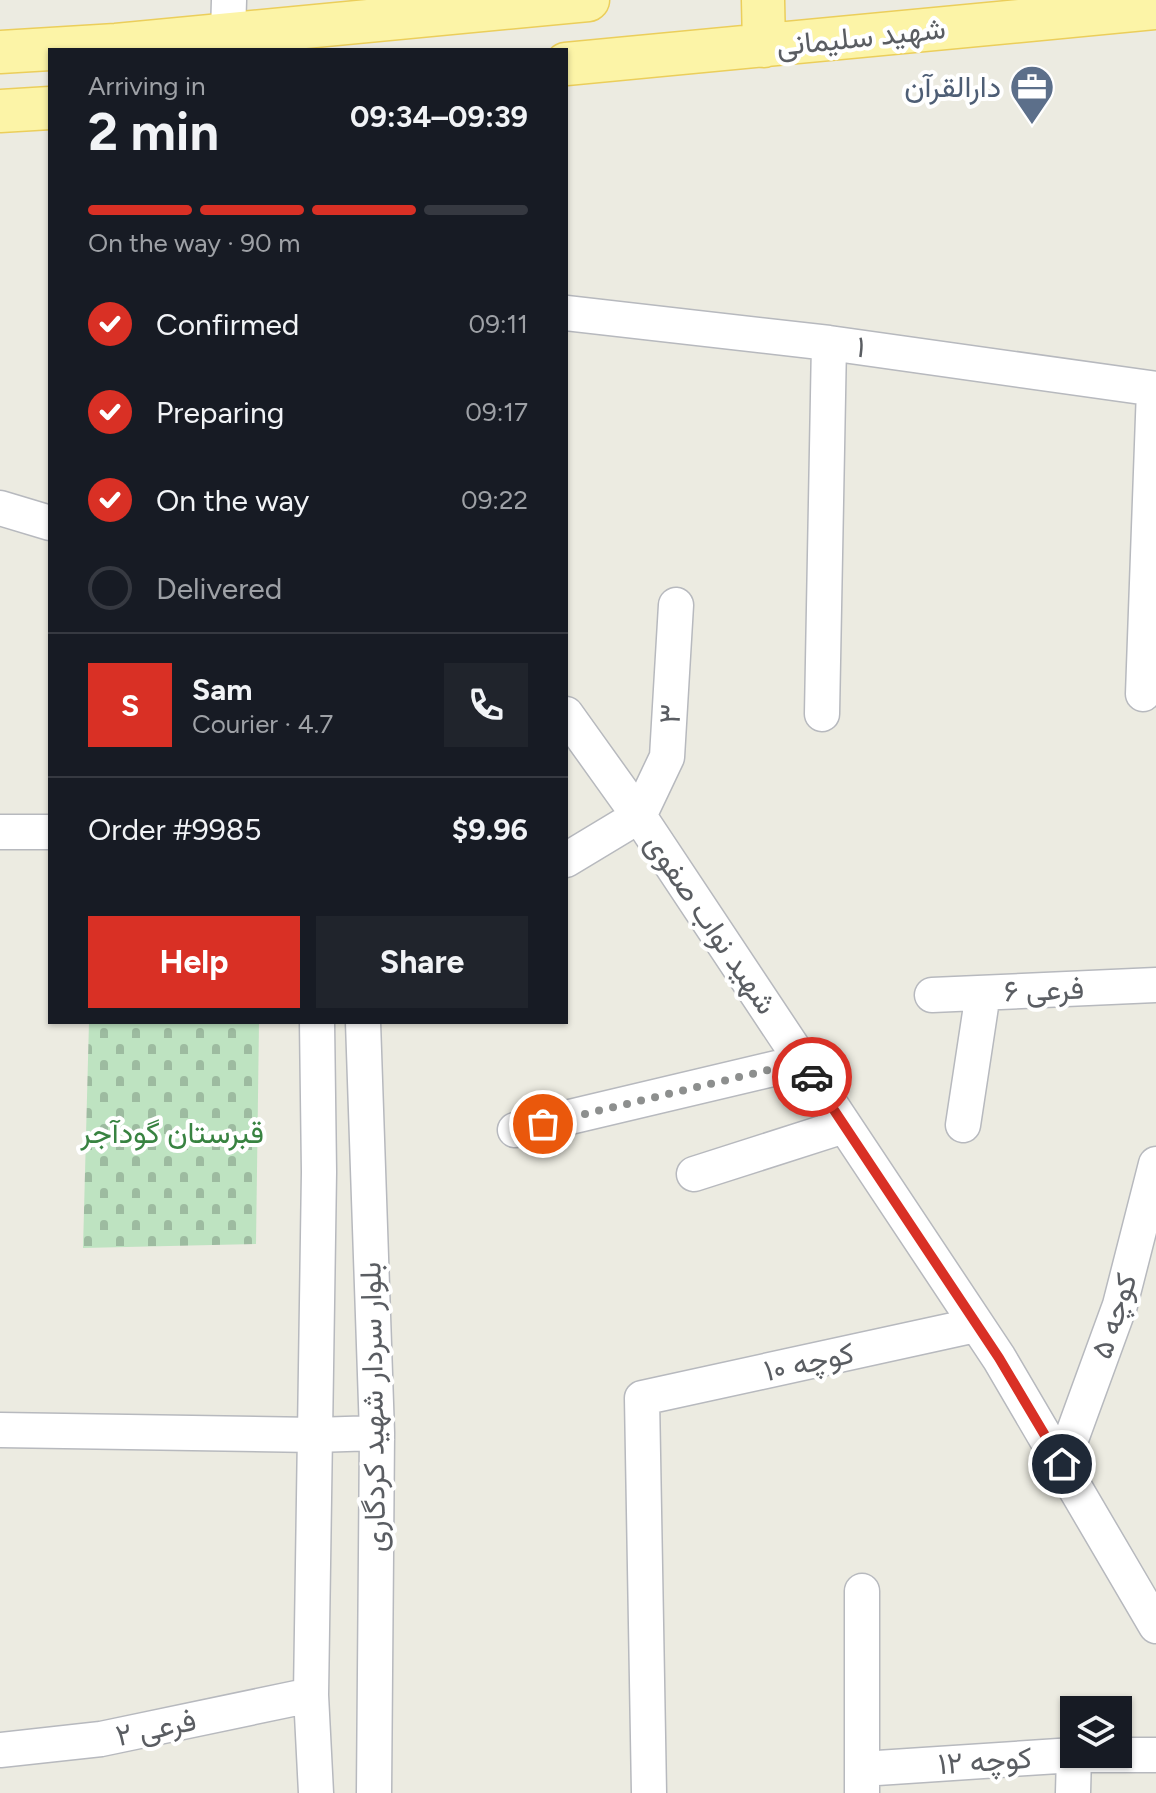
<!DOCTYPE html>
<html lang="en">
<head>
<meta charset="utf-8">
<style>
	:root { --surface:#171b24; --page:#20242c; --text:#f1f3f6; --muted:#9ea1a6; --line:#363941; --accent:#d93025 }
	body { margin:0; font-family:Figtree,Vazirmatn,sans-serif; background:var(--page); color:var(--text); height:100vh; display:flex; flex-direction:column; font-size:30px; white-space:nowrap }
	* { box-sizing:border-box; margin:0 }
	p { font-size:26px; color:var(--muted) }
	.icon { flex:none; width:44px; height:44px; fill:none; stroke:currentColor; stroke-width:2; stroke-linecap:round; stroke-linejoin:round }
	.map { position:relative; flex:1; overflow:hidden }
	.panel { position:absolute; left:48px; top:48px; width:520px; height:976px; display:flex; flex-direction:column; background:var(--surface); border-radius:0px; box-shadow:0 2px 6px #0004 }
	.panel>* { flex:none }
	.buttons { position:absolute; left:1060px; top:1696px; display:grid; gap:16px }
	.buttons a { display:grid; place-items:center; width:72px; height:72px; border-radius:0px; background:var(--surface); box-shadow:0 2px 6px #0004; font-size:40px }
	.pin { position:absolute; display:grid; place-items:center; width:68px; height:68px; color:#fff; margin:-34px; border:4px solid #fff; border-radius:50%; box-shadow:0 2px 8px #0007 }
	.courier { position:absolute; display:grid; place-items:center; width:80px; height:80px; margin:-40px; border:6px solid #d93025; border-radius:50%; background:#fff; color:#222; box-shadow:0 2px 10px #0007 }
	.headline em { font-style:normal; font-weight:700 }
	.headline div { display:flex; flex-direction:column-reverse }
	.headline { display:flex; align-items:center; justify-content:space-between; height:136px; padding:0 40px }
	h1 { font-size:52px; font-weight:700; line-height:60px }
	.bar { display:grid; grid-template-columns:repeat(4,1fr); gap:12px 8px; align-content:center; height:96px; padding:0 40px }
	.bar i { height:10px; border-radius:6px; background:var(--line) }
	.bar .selected { background:var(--accent) }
	.bar p { grid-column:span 4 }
	.line { display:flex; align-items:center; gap:20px; padding:0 40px; border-top:2px solid var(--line) }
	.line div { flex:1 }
	.round { display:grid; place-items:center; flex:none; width:84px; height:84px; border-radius:0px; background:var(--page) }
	ol { padding:0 40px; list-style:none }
	li { display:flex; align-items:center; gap:24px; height:88px }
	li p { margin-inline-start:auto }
	li .icon { padding:8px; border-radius:50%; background:var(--accent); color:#fff; stroke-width:4 }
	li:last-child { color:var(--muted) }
	li i { width:44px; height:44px; border:4px solid var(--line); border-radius:50% }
	.cta { display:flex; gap:16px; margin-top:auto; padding:16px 40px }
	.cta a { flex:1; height:92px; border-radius:0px; background:var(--accent); color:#fff; font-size:32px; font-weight:700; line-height:92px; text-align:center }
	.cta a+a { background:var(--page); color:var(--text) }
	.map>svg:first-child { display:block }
</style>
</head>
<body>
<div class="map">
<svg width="1156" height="1793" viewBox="0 0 1156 1793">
	<defs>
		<pattern id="cemetery-stones" width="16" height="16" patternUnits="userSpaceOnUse" patternTransform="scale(2)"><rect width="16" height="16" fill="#bee3c1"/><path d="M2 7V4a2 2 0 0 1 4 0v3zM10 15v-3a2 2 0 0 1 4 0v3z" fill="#9dbba0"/></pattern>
	</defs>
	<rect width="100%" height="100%" fill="#ecebe1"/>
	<path fill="url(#cemetery-stones)" d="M89 1022H259L256 1244 83 1248Z"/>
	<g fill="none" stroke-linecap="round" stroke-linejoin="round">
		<g stroke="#b7b9be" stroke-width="37">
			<path id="minor" d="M228 34 229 0
				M566 313 829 343 1156 389
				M0 508 50 523
				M1143 694 1154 389
				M566 714 639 816 999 1358 1156 1626
				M822 714 829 343
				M0 832H50
				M566 860 639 816 667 757 676 605
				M932 995 1156 985
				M363 1022 377 1433 374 1793
				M963 1125 983 993
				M515 1130 802 1062
				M694 1174 844 1126
				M0 1430 315 1435 377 1433
				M1062 1464 1120 1305 1156 1164
				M862 1591V1793
				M0 1750 101 1739 311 1695
				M862 1769 1074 1755H1156
				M316 1793 311 1695 319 1172 317 1022
				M649 1793 642 1398 976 1325
				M1073 1793 1074 1755"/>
		</g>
		<g stroke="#ebce5b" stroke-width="45">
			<path id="major" d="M763 0 764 46
				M0 52 116 45 588 0
				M566 64 1156 8
				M0 111 50 108"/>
		</g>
		<use href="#minor" stroke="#fff" stroke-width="34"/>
		<use href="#major" stroke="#fcf4a7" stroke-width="42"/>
	</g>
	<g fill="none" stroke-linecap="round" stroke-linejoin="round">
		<path stroke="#8d8f8e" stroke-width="8" stroke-dasharray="0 14.4" d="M543 1124 802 1062 812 1077"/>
		<path stroke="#d93025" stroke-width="10" d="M812 1077 999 1358 1062 1464"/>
	</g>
	<defs>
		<g id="office-pin" transform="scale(2.3)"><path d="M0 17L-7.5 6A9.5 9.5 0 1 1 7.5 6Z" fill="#5c6f8a" stroke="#fff"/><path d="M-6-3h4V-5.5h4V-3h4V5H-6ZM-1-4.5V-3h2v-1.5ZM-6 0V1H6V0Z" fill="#fff"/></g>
	</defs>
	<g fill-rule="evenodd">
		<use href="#office-pin" x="1032" y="87"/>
	</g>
	<g text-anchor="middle" stroke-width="8" stroke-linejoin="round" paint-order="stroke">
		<g font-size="30" fill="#5a5d62" stroke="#fff">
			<text transform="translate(861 37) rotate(-6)" y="10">شهید سلیمانی</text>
			<text transform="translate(861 347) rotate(8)" y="10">۱</text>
			<text transform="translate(670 714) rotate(-87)" y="10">۳</text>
			<text transform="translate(711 924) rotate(56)" y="10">شهید نواب صفوی</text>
			<text transform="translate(1044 990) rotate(-2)" y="10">فرعی ۶</text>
			<text transform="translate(1114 1316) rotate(-72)" y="10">کوچه ۵</text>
			<text transform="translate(809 1362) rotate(-12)" y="10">کوچه ۱۰</text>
			<text transform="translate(373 1407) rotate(-91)" y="10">بلوار سردار شهید کردگاری</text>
			<text transform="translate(156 1728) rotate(-12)" y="10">فرعی ۲</text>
			<text transform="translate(985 1761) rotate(-4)" y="10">کوچه ۱۲</text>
		</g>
		<g font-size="30" fill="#4e5e75" stroke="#fff" text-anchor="end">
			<text x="1001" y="97">دارالقرآن</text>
		</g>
		<g font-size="30" fill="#388341" stroke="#fff">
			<text x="172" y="1143">قبرستان گودآجر</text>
		</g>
	</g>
</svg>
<div class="buttons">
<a><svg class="icon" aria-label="layers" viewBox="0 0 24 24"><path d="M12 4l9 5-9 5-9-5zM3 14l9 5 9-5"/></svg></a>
</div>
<div class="pin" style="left:543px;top:1124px;background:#ea580c"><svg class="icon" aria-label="bag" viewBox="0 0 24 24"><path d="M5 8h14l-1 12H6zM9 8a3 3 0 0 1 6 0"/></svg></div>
<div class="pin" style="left:1062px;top:1464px;background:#1f2937"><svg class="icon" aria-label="home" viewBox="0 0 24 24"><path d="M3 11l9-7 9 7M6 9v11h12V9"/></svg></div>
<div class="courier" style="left:812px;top:1077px"><svg class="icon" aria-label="car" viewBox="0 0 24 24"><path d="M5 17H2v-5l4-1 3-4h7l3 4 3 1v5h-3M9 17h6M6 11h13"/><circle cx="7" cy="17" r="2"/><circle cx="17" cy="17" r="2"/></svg></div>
<section class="panel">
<div class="headline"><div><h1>2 min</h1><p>Arriving in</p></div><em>09:34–09:39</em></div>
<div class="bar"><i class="selected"></i><i class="selected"></i><i class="selected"></i><i></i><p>On the way · 90 m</p></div>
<ol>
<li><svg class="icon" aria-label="check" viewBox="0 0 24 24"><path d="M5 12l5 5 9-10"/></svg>Confirmed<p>09:11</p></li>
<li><svg class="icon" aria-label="check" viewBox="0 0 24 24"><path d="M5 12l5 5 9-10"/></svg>Preparing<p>09:17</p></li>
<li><svg class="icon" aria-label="check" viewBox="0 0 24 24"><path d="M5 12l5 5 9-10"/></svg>On the way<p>09:22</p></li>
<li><i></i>Delivered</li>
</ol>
<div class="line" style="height:144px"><b class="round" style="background:var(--accent);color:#fff">S</b><div><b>Sam</b><p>Courier · 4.7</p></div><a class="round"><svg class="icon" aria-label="phone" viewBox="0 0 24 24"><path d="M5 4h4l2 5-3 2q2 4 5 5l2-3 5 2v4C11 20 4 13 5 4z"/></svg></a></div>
<div class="line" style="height:104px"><div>Order #9985</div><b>$9.96</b></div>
<div class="cta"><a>Help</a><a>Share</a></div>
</section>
</div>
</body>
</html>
